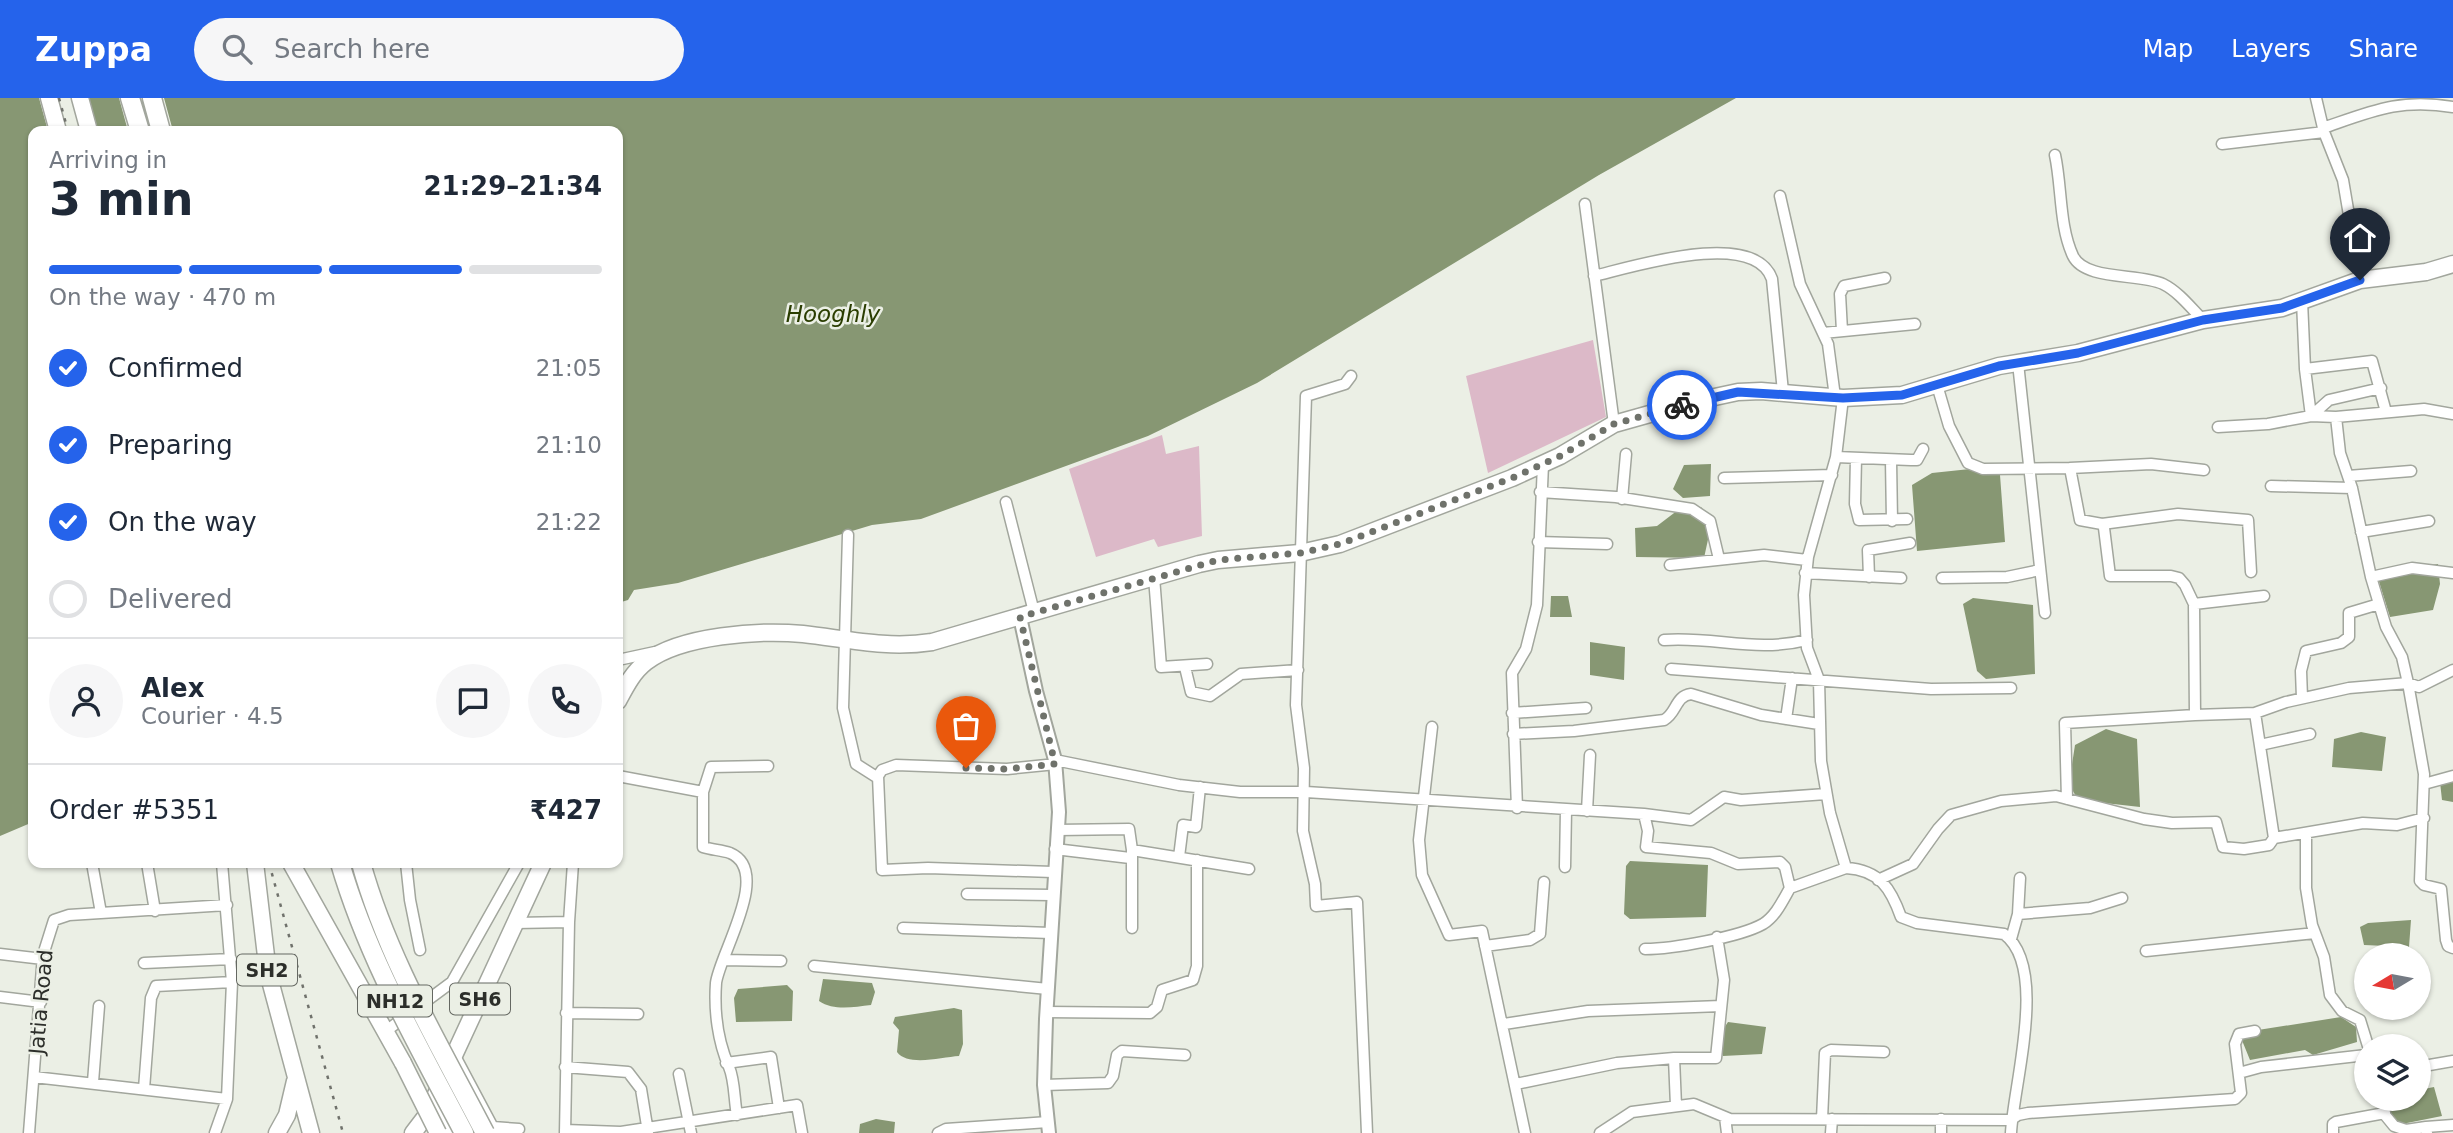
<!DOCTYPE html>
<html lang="en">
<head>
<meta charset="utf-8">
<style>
	:root { --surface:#fff; --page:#f6f6f7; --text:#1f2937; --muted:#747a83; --line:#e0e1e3; --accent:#2563eb }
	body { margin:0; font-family:"DejaVu Sans",sans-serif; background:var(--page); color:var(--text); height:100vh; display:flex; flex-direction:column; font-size:26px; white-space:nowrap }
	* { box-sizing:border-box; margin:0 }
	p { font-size:23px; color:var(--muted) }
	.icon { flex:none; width:38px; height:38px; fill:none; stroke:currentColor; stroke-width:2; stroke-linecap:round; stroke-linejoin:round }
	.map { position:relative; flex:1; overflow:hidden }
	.drawer { position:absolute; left:28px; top:28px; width:595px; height:742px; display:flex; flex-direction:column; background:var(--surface); border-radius:14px; box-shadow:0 2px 5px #0004 }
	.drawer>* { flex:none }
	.needle { width:46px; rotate:260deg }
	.buttons { position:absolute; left:2354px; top:845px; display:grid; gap:14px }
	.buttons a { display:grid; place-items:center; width:77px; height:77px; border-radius:50%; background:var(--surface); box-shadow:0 2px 5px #0004; font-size:35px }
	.pin { position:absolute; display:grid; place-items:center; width:60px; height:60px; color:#fff; margin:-72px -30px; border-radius:50% 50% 50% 0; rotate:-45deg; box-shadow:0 0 7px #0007 }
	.pin .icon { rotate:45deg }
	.courier { position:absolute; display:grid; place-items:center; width:70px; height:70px; margin:-35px; border:5px solid #2563eb; border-radius:50%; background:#fff; color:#222; box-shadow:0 2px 9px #0007 }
	.overview em { font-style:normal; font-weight:700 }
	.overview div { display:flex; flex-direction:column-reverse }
	.overview { display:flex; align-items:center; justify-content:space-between; height:119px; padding:0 21px }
	h1 { font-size:46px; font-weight:700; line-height:52px }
	.bar { display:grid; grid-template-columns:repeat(4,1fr); gap:10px 7px; align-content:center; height:84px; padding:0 21px }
	.bar i { height:9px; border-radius:5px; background:var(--line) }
	.bar .on { background:var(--accent) }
	.bar p { grid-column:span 4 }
	.line { display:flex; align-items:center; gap:18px; padding:0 21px; border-top:2px solid var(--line) }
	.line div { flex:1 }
	.round { display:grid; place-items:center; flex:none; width:74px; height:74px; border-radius:37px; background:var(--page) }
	ol { padding:0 21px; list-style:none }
	li { display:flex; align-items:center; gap:21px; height:77px }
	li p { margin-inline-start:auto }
	li .icon { padding:7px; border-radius:50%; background:var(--accent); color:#fff; stroke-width:4 }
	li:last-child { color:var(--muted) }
	li i { width:38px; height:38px; border:4px solid var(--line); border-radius:50% }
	header { display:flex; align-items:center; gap:42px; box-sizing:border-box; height:98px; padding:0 35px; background:var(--accent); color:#fff }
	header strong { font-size:33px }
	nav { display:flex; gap:38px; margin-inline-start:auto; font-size:24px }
	.search { width:490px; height:63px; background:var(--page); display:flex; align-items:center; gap:18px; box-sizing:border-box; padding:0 24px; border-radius:38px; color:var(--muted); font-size:26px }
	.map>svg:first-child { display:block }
</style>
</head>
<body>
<header>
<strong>Zuppa</strong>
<div class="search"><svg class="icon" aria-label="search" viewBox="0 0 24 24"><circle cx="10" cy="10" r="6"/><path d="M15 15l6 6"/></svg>Search here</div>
<nav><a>Map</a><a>Layers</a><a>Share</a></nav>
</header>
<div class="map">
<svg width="2453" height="1035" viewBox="0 0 2453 1035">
	<rect width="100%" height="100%" fill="#ebefe5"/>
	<path fill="#dcb9c8" d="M1593 242 1606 319 1488 375 1466 278Z
		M1162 337 1166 356 1199 348 1202 438 1158 449 1154 441 1096 459 1069 371Z"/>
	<path fill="#879773" d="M0 0H1736L1599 77 1257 285 1148 338 921 421 872 427 678 485 634 492 628 502 618 505V33H33V724L0 738Z
		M1711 366 1710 398 1683 400 1673 391 1684 367Z
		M1989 369 2000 377 2005 444 1917 453 1912 387 1932 375Z
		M1701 409 1712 423 1704 460 1636 459 1635 430 1657 428 1678 412Z
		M2438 466 2440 486 2433 512 2390 519 2376 474Z
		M1551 498H1568L1572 519H1550Z
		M1973 500 2033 507 2035 576 1986 581 1977 573 1963 506Z
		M1590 544 1625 549 1624 582 1590 577Z
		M2106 631 2137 641 2140 709 2078 702 2069 686 2075 647Z
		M2361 634 2386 639 2382 673 2332 669 2334 641Z
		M2453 681V704L2442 702 2440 684Z
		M1630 763 1708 767 1706 819 1630 821 1624 816 1626 768Z
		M2411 822 2409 849 2364 847 2360 829 2368 825Z
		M823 881 872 885 875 894 871 907C853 909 834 913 819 903Z
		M787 887 793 893 792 923 736 924 734 900 738 891Z
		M954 910 962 912 963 946 959 958C942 959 908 969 897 954L899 932 893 925 895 919Z
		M2341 919 2356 929 2357 944 2313 957 2305 952 2250 962 2239 935Z
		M1728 924 1766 929 1762 956 1723 958 1718 939Z
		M2434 989 2442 1018 2402 1026 2390 1019V1001H2418L2419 992Z
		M876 1021 895 1024 894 1035H859L860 1026Z"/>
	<path fill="#ebefe5" d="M39 0H86L95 33H48Z
		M119 0H164L173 33H128Z"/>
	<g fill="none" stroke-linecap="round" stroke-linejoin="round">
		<g stroke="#a2a69d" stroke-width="13">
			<path id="minor" d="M2316 0 2324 34 2343 82 2360 182
				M2323 30C2372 13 2400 0 2453 9
				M2222 46 2324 34
				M2055 57C2062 89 2059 128 2073 158 2085 183 2140 175 2163 186 2179 194 2191 210 2203 222
				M1780 98 1800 186 1828 246 1835 299
				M1585 106 1614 326
				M1594 178C1632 169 1754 130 1772 181L1783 294
				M2302 203 2305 271 2311 318 2336 319 2340 355 2352 390 2371 479 2386 529 2402 559 2408 585 2424 676 2420 783 2424 787 2441 791 2446 842 2448 848 2453 850
				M1842 233 1840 196 1844 188 1885 180
				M1823 235 1915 226
				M2018 265 2045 515
				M2305 271 2372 263 2386 314
				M1351 278 1345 286 1306 298 1296 607 1304 670 1303 733 1315 786 1316 808 1357 804 1367 1035
				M1937 287 1949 328 1968 365 1983 371 2070 370 2080 422 2102 426 2104 430 2110 478H2171L2179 480 2185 487 2194 506 2195 617 2255 615 2286 604 2349 590 2408 585 2419 589 2453 572
				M1843 300 1836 359 1808 459 1804 497 1807 550 1819 582 1821 663 1830 715 1846 770C1880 772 1891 791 1901 819L1917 825 2004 836C2049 869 2013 988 2011 1035
				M2336 319 2424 311 2453 316
				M2218 329 2268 326 2311 318 2329 302 2381 290
				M1836 359 1911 362H1917L1923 351
				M1856 360 1855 406 1859 422 1907 421
				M1891 362 1892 423
				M2070 370 2151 366 2204 372
				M2348 378 2411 373
				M1724 380 1832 377
				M2271 388 2352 390
				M1540 394 1616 399 1692 411 1710 423 1719 461
				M1622 401 1626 356
				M1006 404 1034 514
				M2102 426 2178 416 2248 422 2251 474
				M2361 434 2429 423
				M848 437 843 610 856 666 878 680
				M1538 444 1607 446
				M1670 467 1764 457 1807 462
				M1805 475 1901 480
				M1154 479 1161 569 1207 566
				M1869 479 1868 452 1910 445
				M2371 479 2412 470 2453 475
				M1942 480 2007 479 2040 472
				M2194 506 2264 498
				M1664 542C1714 538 1756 555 1807 542
				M618 562 655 554
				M1185 569 1191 594 1210 598 1241 576 1298 572
				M1671 571 1931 591 2011 590
				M2302 600 2301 573 2306 553 2341 545 2349 539V515L2379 506
				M1512 615 1586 610
				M2255 615 2274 740 2363 725 2397 727 2424 720
				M1786 621 1792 580
				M1432 629 1419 742 1422 777 1449 837 1482 833 1525 1035
				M1513 636 1574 633 1664 622C1677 615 1675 598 1691 596L1761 617 1819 626
				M2260 647 2310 636
				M1055 662 1179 687 1240 694H1306L1644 716 1648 733 1646 749 1711 755 1738 766 1780 764 1785 769 1790 790
				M618 678 703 694V749C712 752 722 752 730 755 773 773 719 857 716 885 714 913 718 944 729 969 735 983 734 1002 737 1017
				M2424 686 2453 678
				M703 694 711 669 768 668
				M2067 701 2065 625 2195 617
				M1517 710 1512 575 1526 551 1537 507 1543 366
				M1587 713 1590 657
				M1644 716 1691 722 1724 699 1741 702 1826 696
				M1057 732 1129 731 1132 752V830
				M2306 735V790L2312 827 2324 859 2330 897 2342 913 2360 922 2368 948
				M1055 751 1130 760
				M1132 752 1249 771
				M1179 759 1183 727 1196 729 1200 689
				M92 765 101 815
				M147 765 155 813
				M406 765 410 802 420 852
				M1565 769 1566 712
				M1053 774 928 770 882 772 878 678 882 672 896 667 1007 671 1056 666
				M1878 782 1913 766 1938 731 1951 717 2001 703 2056 698 2144 721 2172 725 2216 724 2223 749 2244 751 2269 747 2274 740
				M967 796 1051 797
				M2018 816 2020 780
				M515 825 569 824
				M903 830 1050 835
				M2011 841 2018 816 2090 810 2122 800
				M1485 848 1530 842 1540 836 1544 784
				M1645 851C1672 851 1740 839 1763 826 1776 818 1783 802 1790 790L1846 770
				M2146 853 2315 835
				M0 856 43 861
				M723 862 781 863
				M144 865 231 861
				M814 868 1048 891
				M0 899 41 904
				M1046 914 1150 915 1157 909 1162 892 1193 882 1197 868V762
				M566 915 638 916
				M1504 926 1588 913 1721 908
				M386 933 452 884 519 765
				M454 956 496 1035
				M726 965 771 959 779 1010
				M565 969 628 974 641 991 648 1034
				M2418 969 2453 963
				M2239 975 2261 969 2366 957
				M679 976 691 1035
				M34 979 227 1001
				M93 984 99 908
				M1516 986 1617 965 1674 960
				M1044 987 1108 985 1113 978 1117 957 1122 953 1185 957
				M144 991 151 900 156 888 232 884
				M2384 1001 2385 1017 2394 1028 2406 1032 2426 1029 2427 1035
				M434 1002 448 1035
				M1676 1008 1674 960H1716L1724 882 1717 839
				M1725 1019 1727 1035
				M1822 1021 1825 955 1831 952 1884 954
				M493 1029 519 1031
				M2426 1029 2453 1027
				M565 1032 621 1034 797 1007 802 1035
				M29 1035 43 857 54 822 69 817 227 807
				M215 1035 227 1001 232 884 222 765
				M565 1035 569 824 573 765
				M938 1035 946 1031 1048 1024
				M1600 1035 1632 1014 1694 1006 1730 1021 2011 1022 2018 1017 2028 1015 2235 1001 2241 995 2235 946 2239 936 2255 933
				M1831 1035 1832 1021
				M1941 1035V1021
				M2333 1035V1026L2336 1024 2385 1015"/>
		</g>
		<g stroke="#a2a69d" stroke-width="16">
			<path id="tertiary" d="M1020 519 1036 593 1055 662 1059 714 1046 921 1044 987 1049 1035"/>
		</g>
		<g stroke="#a2a69d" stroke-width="19">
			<path id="primary" d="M49 0 58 33
				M80 0 89 33
				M618 603C626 588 633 574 646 564 681 537 760 532 803 536 847 541 887 551 932 544L1199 466 1218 462 1300 455 1340 446 1512 380 1560 358 1614 326 1696 303 1738 294 1761 293 1843 300 1902 297 1999 268 2078 255 2203 222 2282 210 2360 182 2426 174 2453 166
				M255 765 268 875 311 1035
				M291 765 403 965
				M277 1035 287 1017 295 983
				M413 1035 426 1018 543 765"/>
		</g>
		<g stroke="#a2a69d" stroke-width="21">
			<path id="motorway" d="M130 0 140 33
				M152 0 161 33"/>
		</g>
		<use href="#minor" stroke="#fff" stroke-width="10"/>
		<use href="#tertiary" stroke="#fff" stroke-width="12"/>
		<use href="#primary" stroke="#fff" stroke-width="16"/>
		<use href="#motorway" stroke="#fff" stroke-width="18"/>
		<path stroke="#70726c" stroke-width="2.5" stroke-dasharray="3.5 7" stroke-linecap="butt" d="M59 0 68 33
			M269 765 343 1035"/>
		<g stroke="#a2a69d" stroke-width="19" stroke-linecap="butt">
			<path id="primary-bridge" d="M403 965 438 1035"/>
		</g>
		<g stroke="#a2a69d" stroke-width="21" stroke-linecap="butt">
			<path id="motorway-bridge" d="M340 765C368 861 418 947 464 1035
				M361 765C388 862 439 946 485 1035"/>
		</g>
		<use href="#primary-bridge" stroke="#fff" stroke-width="16"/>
		<use href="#motorway-bridge" stroke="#fff" stroke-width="18"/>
	</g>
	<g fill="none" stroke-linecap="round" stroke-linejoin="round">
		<path stroke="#6f726b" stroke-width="7" stroke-dasharray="0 12.6" d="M966 670 1007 671 1055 666 1020 519 1218 462 1300 455 1340 446 1512 380 1560 358 1614 326 1682 307"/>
		<path stroke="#2563eb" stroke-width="9" d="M1682 307 1738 294 1843 300 1902 297 1999 268 2078 255 2203 222 2282 210 2360 182"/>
	</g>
	<g text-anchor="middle" stroke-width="5" stroke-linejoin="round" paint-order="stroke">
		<g fill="#ebefe5" stroke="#656862" stroke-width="2">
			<rect x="237" y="856.5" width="60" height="31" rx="5"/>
			<rect x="450" y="885.5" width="60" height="31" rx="5"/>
			<rect x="358" y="887.5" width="74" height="31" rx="5"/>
		</g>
		<g font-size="19" font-weight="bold" fill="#2c2e2a">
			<text x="267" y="879">SH2</text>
			<text x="480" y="908">SH6</text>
			<text x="395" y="910">NH12</text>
		</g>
		<g font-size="21" fill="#2c2e2a" stroke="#ebefe5">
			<text transform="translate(41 904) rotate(-85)" y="7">Jatia Road</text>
		</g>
		<g font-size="23" font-style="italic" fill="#2a3d00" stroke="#ebefe5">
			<text x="833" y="224">Hooghly</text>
		</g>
	</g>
</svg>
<div class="buttons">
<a><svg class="needle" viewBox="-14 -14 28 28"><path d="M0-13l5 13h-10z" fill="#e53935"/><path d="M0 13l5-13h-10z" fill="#747a83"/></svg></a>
<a><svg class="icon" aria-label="layers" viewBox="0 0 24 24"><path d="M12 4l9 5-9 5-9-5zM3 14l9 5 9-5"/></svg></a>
</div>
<div class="pin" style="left:966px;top:670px;background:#ea580c"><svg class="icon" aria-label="bag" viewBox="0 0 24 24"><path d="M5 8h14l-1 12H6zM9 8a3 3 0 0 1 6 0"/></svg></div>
<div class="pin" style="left:2360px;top:182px;background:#1f2937"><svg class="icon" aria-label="home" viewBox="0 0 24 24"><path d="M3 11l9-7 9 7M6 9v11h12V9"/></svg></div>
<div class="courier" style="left:1682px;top:307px"><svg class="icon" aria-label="bike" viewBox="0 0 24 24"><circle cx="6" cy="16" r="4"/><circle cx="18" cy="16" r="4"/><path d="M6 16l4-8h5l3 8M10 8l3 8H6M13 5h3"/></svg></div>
<section class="drawer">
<div class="overview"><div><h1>3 min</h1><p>Arriving in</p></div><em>21:29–21:34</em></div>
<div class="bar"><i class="on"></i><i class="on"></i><i class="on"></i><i></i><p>On the way · 470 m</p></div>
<ol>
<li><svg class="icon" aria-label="check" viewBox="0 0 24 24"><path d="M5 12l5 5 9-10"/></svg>Confirmed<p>21:05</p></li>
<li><svg class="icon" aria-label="check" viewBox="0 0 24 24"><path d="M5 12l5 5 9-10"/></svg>Preparing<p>21:10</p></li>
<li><svg class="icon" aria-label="check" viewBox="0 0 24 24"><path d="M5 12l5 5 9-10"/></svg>On the way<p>21:22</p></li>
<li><i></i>Delivered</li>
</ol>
<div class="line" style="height:126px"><a class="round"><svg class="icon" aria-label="person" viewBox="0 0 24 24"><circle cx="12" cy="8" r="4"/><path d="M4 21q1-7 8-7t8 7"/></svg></a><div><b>Alex</b><p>Courier · 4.5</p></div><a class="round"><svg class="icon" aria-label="chat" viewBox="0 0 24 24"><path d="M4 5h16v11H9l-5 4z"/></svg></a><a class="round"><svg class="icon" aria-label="phone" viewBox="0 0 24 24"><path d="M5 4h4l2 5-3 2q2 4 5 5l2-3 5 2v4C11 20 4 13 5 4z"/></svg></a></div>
<div class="line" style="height:91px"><div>Order #5351</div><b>₹427</b></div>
</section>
</div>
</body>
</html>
